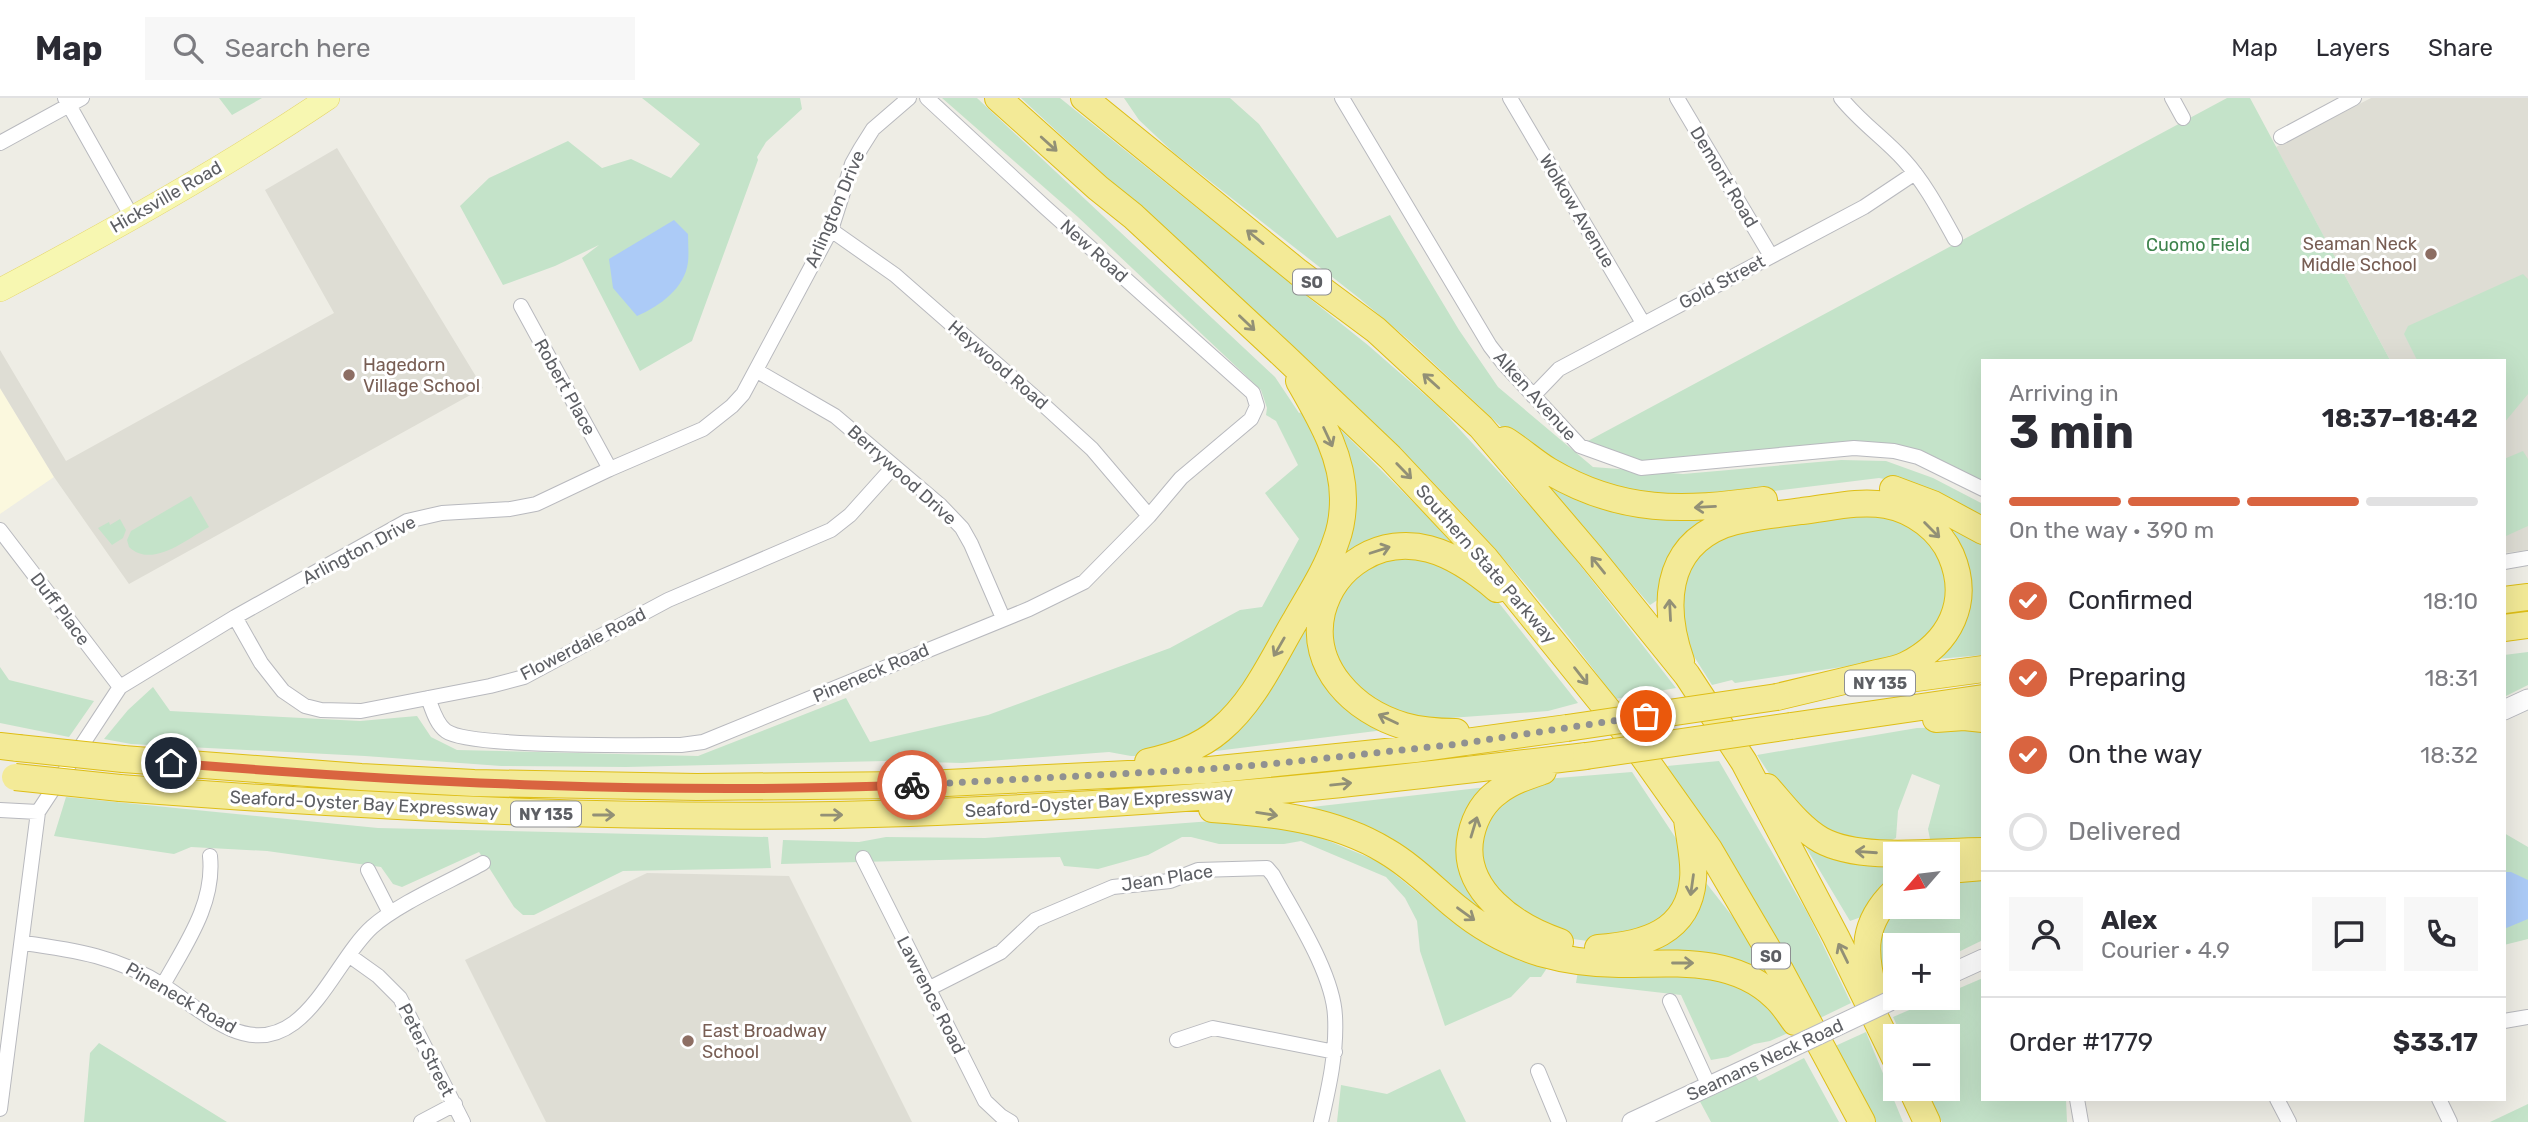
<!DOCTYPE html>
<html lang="en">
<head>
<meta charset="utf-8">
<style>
	:root { --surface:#fff; --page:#f7f7f7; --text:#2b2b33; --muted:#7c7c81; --line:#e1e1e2; --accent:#d96440 }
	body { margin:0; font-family:Rubik,sans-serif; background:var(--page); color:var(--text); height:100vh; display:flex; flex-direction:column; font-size:26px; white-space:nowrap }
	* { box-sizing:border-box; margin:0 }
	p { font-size:23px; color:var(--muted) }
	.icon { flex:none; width:38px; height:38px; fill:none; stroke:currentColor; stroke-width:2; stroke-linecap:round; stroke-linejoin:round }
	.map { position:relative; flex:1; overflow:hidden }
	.side { position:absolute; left:1981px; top:261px; width:525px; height:742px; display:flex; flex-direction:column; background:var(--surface); border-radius:0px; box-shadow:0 7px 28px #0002 }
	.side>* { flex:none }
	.needle { width:46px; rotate:242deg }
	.fabs { position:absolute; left:1883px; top:744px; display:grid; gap:14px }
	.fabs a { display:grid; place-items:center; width:77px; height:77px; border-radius:0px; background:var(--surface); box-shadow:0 7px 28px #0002; font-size:35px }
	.pin { position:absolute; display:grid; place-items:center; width:60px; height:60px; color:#fff; margin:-30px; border:4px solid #fff; border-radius:50%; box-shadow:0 2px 7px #0007 }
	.courier { position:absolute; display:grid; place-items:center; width:70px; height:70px; margin:-35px; border:5px solid #d96440; border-radius:50%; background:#fff; color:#222; box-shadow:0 2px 9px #0007 }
	.overview em { font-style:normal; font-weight:700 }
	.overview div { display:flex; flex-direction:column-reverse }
	.overview { display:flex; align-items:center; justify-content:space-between; height:119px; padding:0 28px }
	h1 { font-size:46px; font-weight:700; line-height:52px }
	.bar { display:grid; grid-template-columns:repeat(4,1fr); gap:10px 7px; align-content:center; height:84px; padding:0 28px }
	.bar i { height:9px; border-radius:5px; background:var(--line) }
	.bar .selected { background:var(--accent) }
	.bar p { grid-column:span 4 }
	.line { display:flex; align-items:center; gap:18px; padding:0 28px; border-top:2px solid var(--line) }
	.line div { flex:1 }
	.round { display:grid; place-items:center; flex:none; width:74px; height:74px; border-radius:0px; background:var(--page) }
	ol { padding:0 28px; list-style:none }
	li { display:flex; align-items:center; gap:21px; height:77px }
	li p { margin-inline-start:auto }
	li .icon { padding:7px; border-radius:50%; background:var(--accent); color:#fff; stroke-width:4 }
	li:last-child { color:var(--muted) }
	li i { width:38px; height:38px; border:4px solid var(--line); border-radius:50% }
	header { display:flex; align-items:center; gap:42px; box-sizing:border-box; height:98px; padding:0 35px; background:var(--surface); border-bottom:2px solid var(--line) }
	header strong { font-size:33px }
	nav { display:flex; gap:38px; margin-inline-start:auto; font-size:24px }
	.search { width:490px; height:63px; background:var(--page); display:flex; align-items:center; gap:18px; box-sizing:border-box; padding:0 24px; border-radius:0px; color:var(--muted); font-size:26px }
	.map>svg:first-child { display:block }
</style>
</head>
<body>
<header>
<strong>Map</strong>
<div class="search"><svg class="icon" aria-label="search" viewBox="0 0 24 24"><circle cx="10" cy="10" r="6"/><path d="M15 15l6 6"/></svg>Search here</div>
<nav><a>Map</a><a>Layers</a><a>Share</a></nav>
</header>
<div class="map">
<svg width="2528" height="1024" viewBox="0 0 2528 1024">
	<rect width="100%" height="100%" fill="#eeede5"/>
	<path fill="#fbf8de" d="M0 290 54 379 0 416Z"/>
	<path fill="#deddd4" d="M2371 0H2528V452L2504 455V262H2390L2276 49Z
		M337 50 483 290 129 486 54 379 0 290V252L66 363 334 215 265 92Z
		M647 775 789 778 912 1024H546L465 862Z"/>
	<path fill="#c4e3c9" d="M219 0H262L232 17Z
		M642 0H800L802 11 766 44 757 59 758 62 692 243 640 273 582 160 599 147 555 168 503 187 460 108 489 80 568 43 602 70 631 61 671 80 700 46Z
		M942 0H977L1275 279 1299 315 1305 313 1334 366 1335 429 1224 620 1154 658H1131L1109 654 962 665 886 663 626 669 501 668 365 658 131 646 104 641 128 612 153 589 170 613 360 623 417 618 431 639 457 652 698 658 846 600 870 644 988 617 1170 550 1240 512 1262 509 1299 441 1265 395 1298 367 1276 323 1266 317 1267 310 1261 292 1078 119Z
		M1021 0H1060L1369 248 1440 310 1555 435 1676 590 1615 601C1451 369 1226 193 1021 0Z
		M1124 0H1230L1259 26 1337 140 1390 117 1459 232 1498 289 1593 369 1683 376 1841 362 1886 363 1933 380 1983 406V423L1911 386 1879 380 1693 403 1634 400 1563 375 1514 341 1411 244 1359 200 1174 55 1139 22Z
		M2227 0H2250L2390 262H1983V383L1921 354 1889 345H1854L1641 365 1586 344Z
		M2523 176 2528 181V296L2504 325V262H2417L2404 236 2408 228Z
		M1339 330 1430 421 1464 459 1337 464 1335 333Z
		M2523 353 2528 361V428L2506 438 2504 437V361Z
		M1537 377 1705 415 1711 425 1659 501 1650 507Z
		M191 398 209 429C187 441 152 471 129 449L127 442 131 433Z
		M1861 411 1898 416 1927 435 1946 465 1950 497 1941 526 1922 550 1876 564 1735 585 1732 582 1712 587 1683 541V470L1707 441Z
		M1944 420 1983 442V557L1926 562 1949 537Z
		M120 421 126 432 123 440 112 447 98 430 109 424 110 427Z
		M1399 452 1431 458 1495 500 1578 605 1548 613 1422 622 1382 611 1345 586 1326 546 1332 500 1359 467Z
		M1311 510 1314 540 1384 632 1192 656Z
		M2528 554V587L2504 599V557Z
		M0 569 9 582 94 603 69 639 0 625Z
		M1970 629 1983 631V740L1938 744 1930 741 1928 731 1940 687 1912 676 1898 713 1896 740 1880 748 1862 749 1795 715 1757 657 1917 630Z
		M1719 663 1808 816 1851 905 1818 921 1742 789 1667 668Z
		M1632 674 1683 751 1687 776 1671 820 1609 846 1559 839 1513 817 1475 755 1482 722 1505 693 1545 681Z
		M1496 688 1466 717 1507 832 1308 713 1312 709Z
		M66 699 378 730 768 739 771 770 623 773 534 817H523L514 809 479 754 402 789 393 786 381 769 267 753 191 749 174 756 54 738Z
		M1212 723 1302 732 1380 764 1457 827 1520 863 1549 867 1541 879H1530L1511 899 1445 928 1420 853 1417 823 1405 800 1386 779 1301 743 1284 746H1219L1191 739H1182L1148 757 1098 771 1064 768 1060 759 781 766 783 742 859 744 886 739 985 740Z
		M2504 735 2528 749V841L2504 847Z
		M1802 743 1895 760V783L1864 818 1850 823Z
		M1983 779V842L1948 859V847H1895V884L1881 891 1879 820 1895 808H1948V781Z
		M1703 781 1740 828 1770 883 1632 859Z
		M1578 873H1698L1758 894 1790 934 1770 943 1754 946 1728 959 1711 962 1681 897 1576 885Z
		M1983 880V1001H2066L2067 1024H1942L1926 991 1948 990V938H1902L1893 919 1937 900H1948V895Z
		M1866 934 1903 1024H1876L1833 949Z
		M99 945 227 1024H84L90 955Z
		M1804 960 1839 1024H1711L1697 998 1752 972 1759 983Z
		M1440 971 1466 1024H1337L1341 987 1387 996Z
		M2528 1006V1024H2490Z"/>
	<path fill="#accbf7" d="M674 122 688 136C688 145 689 155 688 164 685 190 660 208 637 218L613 190 609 161Z
		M2504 774H2511L2528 782V821L2504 831Z"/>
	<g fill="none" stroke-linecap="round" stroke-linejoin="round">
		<g stroke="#b8b9be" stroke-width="16">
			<path id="minor" d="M65 0 132 119
				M1342 0 1490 248 1504 266 1580 348 1641 370 1854 350 1894 353 1918 359 1983 391
				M1510 0 1643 225
				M1677 0 1771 158
				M1841 0C1860 24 1884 40 1904 62 1925 85 1940 114 1955 141
				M2172 0 2183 20
				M2281 39 2354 0
				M0 45 82 0
				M831 132 895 177 1047 310 1092 351 1149 418
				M521 208 610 371
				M757 273 835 318 940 407 962 430 971 446 1003 520
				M1533 298 1559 271 1864 109 1915 75
				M0 432 120 589
				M2504 464 2528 460
				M235 519 261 565 283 593 305 608 321 612 361 613 490 588 524 579 668 502 831 432 850 417 894 368
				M428 600C432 610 436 626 446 633 469 650 643 647 681 647L703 644 1029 511 1084 484 1149 418 1181 380 1251 321 1257 308 1253 295 1046 110 927 0
				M0 712 38 714
				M863 760 985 1003 1001 1018 1011 1024
				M368 772 390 815
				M23 845C76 852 119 859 164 888 186 902 207 921 231 931 304 963 331 866 372 829 399 805 451 783 483 765
				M350 858 378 878 400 900 463 1024
				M163 887C185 847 215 806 210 758
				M928 891 1001 854 1035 822 1113 789 1170 783 1198 772 1267 770 1273 777C1294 816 1333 875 1335 918 1337 954 1329 989 1321 1024
				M1670 903 1709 988
				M2504 923 2528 919
				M1177 942 1213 930 1335 954
				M1538 973 1559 1024
				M2077 1001 2081 1024
				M2277 1001 2289 1024
				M2439 1001 2450 1024
				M0 1011 38 714 120 589 235 519 407 423 442 415 510 411 536 406 610 371 703 331 732 308 743 296 831 132 852 66 861 50 873 31 909 0
				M421 1024 455 1006"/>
		</g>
		<g stroke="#b9bac0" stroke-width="21">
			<path id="secondary" d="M2504 612 2528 601
				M1948 877 1983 861
				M1632 1024 1780 955"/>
		</g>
		<g stroke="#e4d568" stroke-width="24">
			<path id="primary" d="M0 192C112 133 223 71 328 0"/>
		</g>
		<g stroke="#debe16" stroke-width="28">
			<path id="motorway" d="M998 0 1098 90 1133 118 1284 258 1390 359 1485 460 1628 637 1709 751 1780 872 1862 1024
				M1084 0 1298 174 1376 232 1481 329 1590 457 1687 577 1744 664 1836 839 1895 960
				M1505 342C1520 351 1534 364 1549 373 1622 416 1683 413 1764 402
				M1893 391 1933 406 1983 433
				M2504 502 2528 499
				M2504 530 2528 527
				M1681 563C1663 511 1663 451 1723 427 1747 418 1776 417 1802 413 1829 410 1859 402 1886 407 1914 412 1940 432 1951 457 1971 504 1950 545 1906 567 1894 573 1878 574 1865 578 1836 585 1807 592 1777 599
				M1887 584 1983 571
				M1936 621 1964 619 1983 621
				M1791 628 1983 600
				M1456 634C1439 634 1421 633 1404 628 1354 613 1309 569 1322 514 1328 491 1342 472 1362 460 1382 448 1406 445 1429 451 1455 458 1477 474 1497 491
				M0 648 18 650
				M123 661 361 679 474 685 697 689 906 687 1209 672 1415 651 1567 630
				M1148 664C1174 658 1199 650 1220 632 1254 604 1273 560 1295 523 1309 498 1327 471 1336 443 1341 430 1343 415 1343 401 1343 358 1320 320 1299 283
				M1543 673C1528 678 1512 683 1499 693 1483 704 1475 719 1471 737 1459 792 1516 829 1560 844
				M1767 689C1783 707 1800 730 1821 742 1861 764 1937 753 1983 753
				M120 690C383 710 646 724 909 715 1037 710 1165 703 1292 691 1390 682 1488 669 1586 658
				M1212 711C1271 715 1334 721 1386 753 1412 768 1433 790 1456 809 1481 830 1509 845 1540 855 1565 862 1593 866 1619 866 1673 866 1733 858 1775 899 1783 906 1789 916 1795 924
				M1948 772 1983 769
				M1598 850C1643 847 1689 835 1693 781 1695 763 1689 739 1687 721
				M1874 895C1863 853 1862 825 1895 793
				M1911 990 1927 1024"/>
		</g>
		<use href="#minor" stroke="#fff" stroke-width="14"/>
		<use href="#secondary" stroke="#fff" stroke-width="19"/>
		<use href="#primary" stroke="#f7f7b1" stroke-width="23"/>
		<use href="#motorway" stroke="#f3ea97" stroke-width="26"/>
		<g stroke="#b9bac0" stroke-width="21" stroke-linecap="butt">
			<path id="secondary-bridge" d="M1780 955 1890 903"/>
		</g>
		<g stroke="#debe16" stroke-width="28" stroke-linecap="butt">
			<path id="motorway-bridge" d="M1567 630 1777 599
				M18 650 123 661
				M1586 658 1791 628
				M15 679 120 690"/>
		</g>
		<use href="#secondary-bridge" stroke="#fff" stroke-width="19"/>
		<use href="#motorway-bridge" stroke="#f3ea97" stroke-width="26"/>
	</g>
	<defs><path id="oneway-shaft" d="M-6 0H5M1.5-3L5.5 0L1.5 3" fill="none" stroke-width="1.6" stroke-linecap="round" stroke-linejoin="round" transform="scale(1.75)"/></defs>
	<g stroke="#929076">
		<use href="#oneway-shaft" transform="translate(1049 46) rotate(42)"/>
		<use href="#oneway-shaft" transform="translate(1255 139) rotate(-141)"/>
		<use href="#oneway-shaft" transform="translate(1247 225) rotate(44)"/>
		<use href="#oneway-shaft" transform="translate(1431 283) rotate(-138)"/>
		<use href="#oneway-shaft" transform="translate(1328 339) rotate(65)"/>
		<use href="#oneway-shaft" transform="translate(1404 373) rotate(46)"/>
		<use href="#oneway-shaft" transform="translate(1705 409) rotate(177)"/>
		<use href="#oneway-shaft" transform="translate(1932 432) rotate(45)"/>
		<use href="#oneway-shaft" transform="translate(1380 452) rotate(-18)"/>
		<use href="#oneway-shaft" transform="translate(1598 467) rotate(-129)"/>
		<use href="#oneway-shaft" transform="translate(1670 512) rotate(-93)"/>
		<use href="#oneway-shaft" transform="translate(1279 549) rotate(120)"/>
		<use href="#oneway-shaft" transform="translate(1581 578) rotate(52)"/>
		<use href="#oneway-shaft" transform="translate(1388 621) rotate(-155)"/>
		<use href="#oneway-shaft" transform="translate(1341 686) rotate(-6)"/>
		<use href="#oneway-shaft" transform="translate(1267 716) rotate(9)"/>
		<use href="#oneway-shaft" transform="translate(604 717)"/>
		<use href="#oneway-shaft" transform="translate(832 717) rotate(-1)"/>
		<use href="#oneway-shaft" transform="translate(1474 729) rotate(-73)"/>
		<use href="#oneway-shaft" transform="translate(1866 754) rotate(-176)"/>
		<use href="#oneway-shaft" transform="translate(1692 787) rotate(98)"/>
		<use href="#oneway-shaft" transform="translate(1466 816) rotate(36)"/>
		<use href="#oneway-shaft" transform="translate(1843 855) rotate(-116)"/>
		<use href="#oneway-shaft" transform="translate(1683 865)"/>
	</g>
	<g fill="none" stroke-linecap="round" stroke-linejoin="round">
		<path stroke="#909191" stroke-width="7" stroke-dasharray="0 12.6" d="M912 687 1209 671 1281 665 1458 646 1646 618"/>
		<path stroke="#d96440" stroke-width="9" d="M171 665C417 685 665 697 912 687"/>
	</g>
	<g fill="#8d6e63" stroke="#fff" stroke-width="2.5">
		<circle cx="2431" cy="156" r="7"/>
		<circle cx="349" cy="277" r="7"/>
		<circle cx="688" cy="943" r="7"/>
	</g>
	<g text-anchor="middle" stroke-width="6" stroke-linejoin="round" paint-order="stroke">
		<g fill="#fff" stroke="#8e8f92" stroke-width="2">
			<rect x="1293" y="171.5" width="38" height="25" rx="5"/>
			<rect x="1845" y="572.5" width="70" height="25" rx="5"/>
			<rect x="511" y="703.5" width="70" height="25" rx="5"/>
			<rect x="1752" y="845.5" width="38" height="25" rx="5"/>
		</g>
		<g font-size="16" font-weight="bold" fill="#5d5f64">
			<text x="1312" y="190">SO</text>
			<text x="1880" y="591">NY 135</text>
			<text x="546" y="722">NY 135</text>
			<text x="1771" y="864">SO</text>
		</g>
		<g font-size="18" fill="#5d5f64" stroke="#fff">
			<text transform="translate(1724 79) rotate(59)" y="6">Demont Road</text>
			<text transform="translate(166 99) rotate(-30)" y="6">Hicksville Road</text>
			<text transform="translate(835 111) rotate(-67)" y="6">Arlington Drive</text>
			<text transform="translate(1577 113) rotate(59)" y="6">Wolkow Avenue</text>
			<text transform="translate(1094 153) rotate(42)" y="6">New Road</text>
			<text transform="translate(1722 184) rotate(-28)" y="6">Gold Street</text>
			<text transform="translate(998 267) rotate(41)" y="6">Heywood Road</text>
			<text transform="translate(565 289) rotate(61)" y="6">Robert Place</text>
			<text transform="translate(1535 298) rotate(48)" y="6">Alken Avenue</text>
			<text transform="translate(902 377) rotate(42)" y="6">Berrywood Drive</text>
			<text transform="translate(359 452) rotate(-28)" y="6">Arlington Drive</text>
			<text transform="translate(1486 466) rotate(49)" y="6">Southern State Parkway</text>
			<text transform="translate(60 511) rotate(53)" y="6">Duff Place</text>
			<text transform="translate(583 546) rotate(-27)" y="6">Flowerdale Road</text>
			<text transform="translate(871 575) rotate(-23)" y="6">Pineneck Road</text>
			<text transform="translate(1099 704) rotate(-4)" y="6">Seaford-Oyster Bay Expressway</text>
			<text transform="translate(364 706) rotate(3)" y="6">Seaford-Oyster Bay Expressway</text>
			<text transform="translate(1167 780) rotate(-9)" y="6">Jean Place</text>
			<text transform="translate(931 897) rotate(63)" y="6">Lawrence Road</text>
			<text transform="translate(181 900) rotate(30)" y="6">Pineneck Road</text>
			<text transform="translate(426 952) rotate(63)" y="6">Peter Street</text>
			<text transform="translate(1765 962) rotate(-25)" y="6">Seamans Neck Road</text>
		</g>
		<g font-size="18" fill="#785e54" stroke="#fff" text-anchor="start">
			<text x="2417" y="152" text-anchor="end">Seaman Neck<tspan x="2417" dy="21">Middle School</tspan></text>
			<text x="363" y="273">Hagedorn<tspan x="363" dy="21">Village School</tspan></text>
			<text x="702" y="939">East Broadway<tspan x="702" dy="21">School</tspan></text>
		</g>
		<g font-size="18" fill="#3e834c" stroke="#fff">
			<text x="2198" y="153">Cuomo Field</text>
		</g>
	</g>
</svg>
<div class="fabs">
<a><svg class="needle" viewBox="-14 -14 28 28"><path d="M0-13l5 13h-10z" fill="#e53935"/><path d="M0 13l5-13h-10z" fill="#7c7c81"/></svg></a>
<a>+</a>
<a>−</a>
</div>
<div class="pin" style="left:1646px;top:618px;background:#ea580c"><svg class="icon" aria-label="bag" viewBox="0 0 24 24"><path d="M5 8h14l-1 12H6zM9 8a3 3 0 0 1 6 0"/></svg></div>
<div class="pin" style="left:171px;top:665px;background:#1f2937"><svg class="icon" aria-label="home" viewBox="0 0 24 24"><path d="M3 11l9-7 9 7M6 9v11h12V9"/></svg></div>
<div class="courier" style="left:912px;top:687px"><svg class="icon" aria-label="bike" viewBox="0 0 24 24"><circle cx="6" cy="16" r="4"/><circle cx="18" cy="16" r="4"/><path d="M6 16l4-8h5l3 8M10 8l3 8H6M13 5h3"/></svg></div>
<section class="side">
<div class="overview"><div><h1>3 min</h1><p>Arriving in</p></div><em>18:37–18:42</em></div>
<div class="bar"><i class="selected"></i><i class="selected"></i><i class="selected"></i><i></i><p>On the way · 390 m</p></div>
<ol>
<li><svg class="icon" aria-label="check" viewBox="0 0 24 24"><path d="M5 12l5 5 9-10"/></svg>Confirmed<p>18:10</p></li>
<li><svg class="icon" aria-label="check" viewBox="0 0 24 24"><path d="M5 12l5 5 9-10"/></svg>Preparing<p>18:31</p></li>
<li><svg class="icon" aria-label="check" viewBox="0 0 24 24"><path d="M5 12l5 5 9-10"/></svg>On the way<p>18:32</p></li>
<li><i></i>Delivered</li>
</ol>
<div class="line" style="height:126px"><a class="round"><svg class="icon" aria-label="person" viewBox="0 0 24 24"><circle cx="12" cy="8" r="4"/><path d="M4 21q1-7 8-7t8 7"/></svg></a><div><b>Alex</b><p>Courier · 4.9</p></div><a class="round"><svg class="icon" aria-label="chat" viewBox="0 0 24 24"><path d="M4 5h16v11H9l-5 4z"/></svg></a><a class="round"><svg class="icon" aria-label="phone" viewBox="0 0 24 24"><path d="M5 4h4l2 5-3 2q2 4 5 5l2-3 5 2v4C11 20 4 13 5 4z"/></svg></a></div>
<div class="line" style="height:91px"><div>Order #1779</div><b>$33.17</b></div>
</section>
</div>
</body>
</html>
